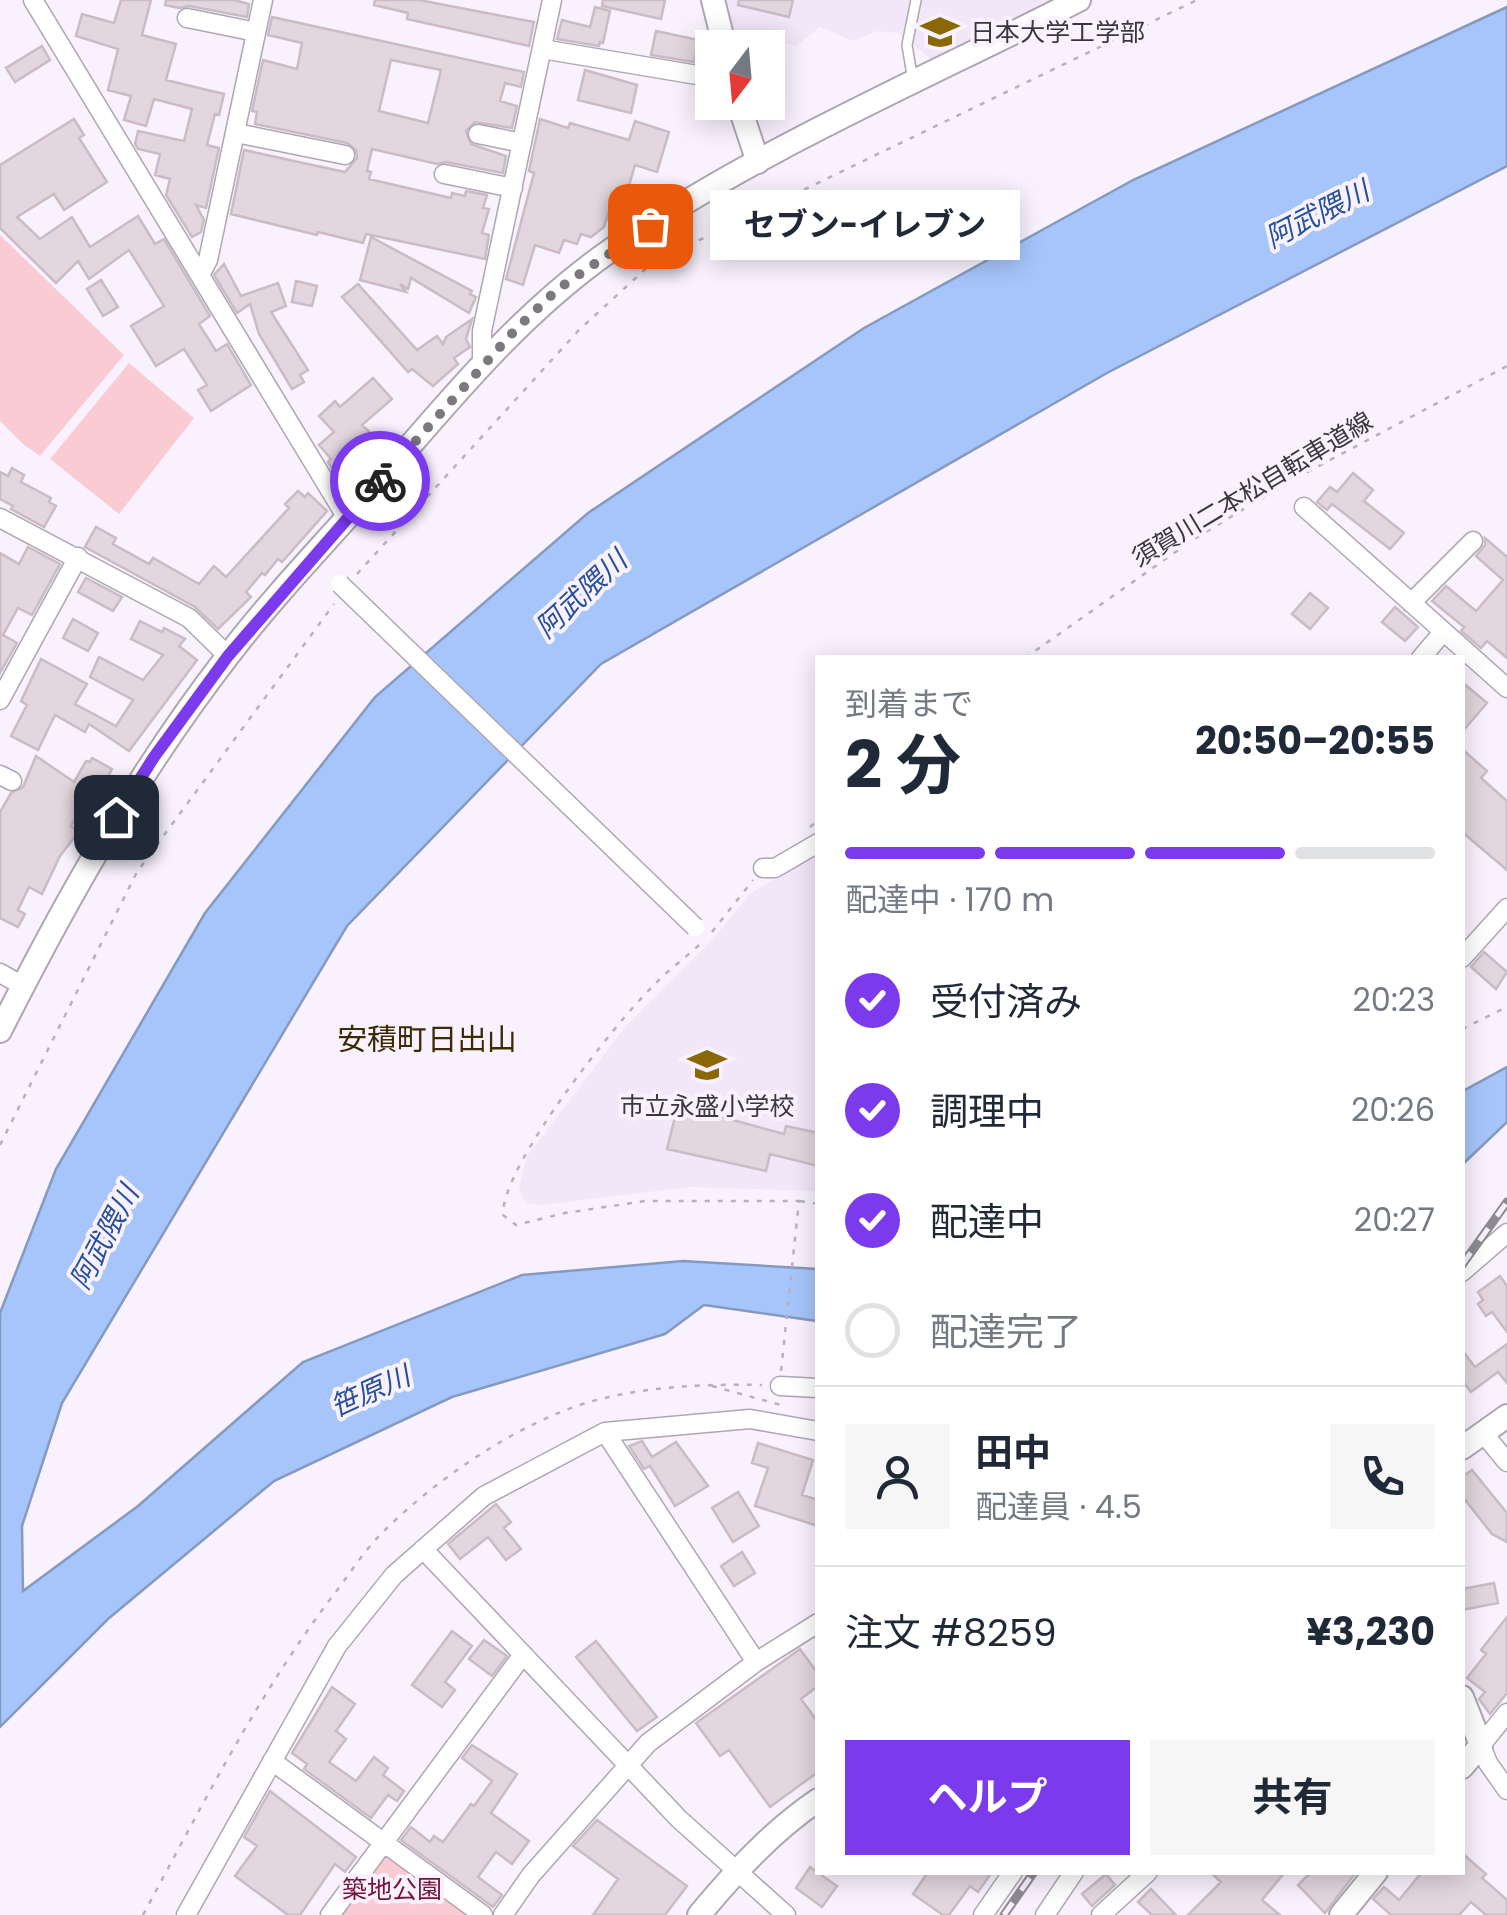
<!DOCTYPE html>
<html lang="ja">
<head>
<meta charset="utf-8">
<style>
	:root { --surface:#fff; --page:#f6f6f7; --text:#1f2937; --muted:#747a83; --line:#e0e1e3; --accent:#7c3aed }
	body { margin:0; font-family:Poppins,"Noto Sans JP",sans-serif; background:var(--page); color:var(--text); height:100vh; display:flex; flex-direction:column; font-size:38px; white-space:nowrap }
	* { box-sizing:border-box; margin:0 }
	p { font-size:32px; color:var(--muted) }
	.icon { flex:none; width:55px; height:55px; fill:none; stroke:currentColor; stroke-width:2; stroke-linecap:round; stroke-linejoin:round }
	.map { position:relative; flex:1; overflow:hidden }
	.sheet { position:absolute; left:815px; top:655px; width:650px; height:1220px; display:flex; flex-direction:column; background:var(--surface); border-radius:0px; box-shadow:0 5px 25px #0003 }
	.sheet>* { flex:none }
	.needle { width:65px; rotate:196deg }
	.buttons { position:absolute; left:695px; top:30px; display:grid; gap:20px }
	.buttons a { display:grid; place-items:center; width:90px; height:90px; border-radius:0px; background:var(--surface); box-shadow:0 5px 25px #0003; font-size:50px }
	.pin { position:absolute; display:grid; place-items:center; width:85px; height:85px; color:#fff; margin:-42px; border-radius:20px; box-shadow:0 5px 15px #0006 }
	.courier { position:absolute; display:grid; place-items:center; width:100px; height:100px; margin:-50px; border:8px solid #7c3aed; border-radius:50%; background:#fff; color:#222; box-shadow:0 2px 12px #0007 }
	.bubble { position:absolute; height:70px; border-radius:0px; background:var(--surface); box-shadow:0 5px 25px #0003; font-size:32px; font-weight:700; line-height:70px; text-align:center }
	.overview em { font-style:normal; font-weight:700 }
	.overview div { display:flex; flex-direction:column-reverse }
	.overview { display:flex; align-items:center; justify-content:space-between; height:170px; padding:0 30px }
	h1 { font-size:65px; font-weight:700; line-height:75px }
	.bar { display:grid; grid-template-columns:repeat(4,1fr); gap:15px 10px; align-content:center; height:120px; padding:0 30px }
	.bar i { height:12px; border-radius:8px; background:var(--line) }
	.bar .selected { background:var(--accent) }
	.bar p { grid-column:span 4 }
	.line { display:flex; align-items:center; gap:25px; padding:0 30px; border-top:2px solid var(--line) }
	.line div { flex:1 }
	.round { display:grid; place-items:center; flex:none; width:105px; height:105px; border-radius:0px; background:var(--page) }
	ol { padding:0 30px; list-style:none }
	li { display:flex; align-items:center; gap:30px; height:110px }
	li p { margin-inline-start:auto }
	li .icon { padding:10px; border-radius:50%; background:var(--accent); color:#fff; stroke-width:4 }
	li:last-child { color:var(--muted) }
	li i { width:55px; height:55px; border:5px solid var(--line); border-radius:50% }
	.action { display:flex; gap:20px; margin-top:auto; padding:20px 30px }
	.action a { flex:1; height:115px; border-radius:0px; background:var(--accent); color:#fff; font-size:40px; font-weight:700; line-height:115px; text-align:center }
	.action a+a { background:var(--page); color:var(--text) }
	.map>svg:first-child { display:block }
</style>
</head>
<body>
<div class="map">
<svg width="1507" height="1915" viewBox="0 0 1507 1915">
	<rect width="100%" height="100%" fill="#f9f2fe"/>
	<path fill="#f2e6f9" d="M723 0H1054L935 62 898 33 877 31 853 41 820 27 796 46 729 31Z
		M817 852V1191L689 1187 542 1205 528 1203 521 1196 519 1187 527 1156 626 1026 713 939 750 894Z"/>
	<path fill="#fbcbd4" d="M799 213 809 230 775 243 765 225Z
		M0 235 124 355 40 456 23 444 0 421Z
		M129 363 194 418 119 514 50 459Z
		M387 1852 475 1915H341Z"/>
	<path fill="#a6c5fa" stroke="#869ac1" stroke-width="2.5" d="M1507 7V166L1107 373 601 664 347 926 62 1403 22 1526 23 1591 138 1506 303 1362 522 1275 683 1261 817 1269V1321L704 1305 665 1334 452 1397 274 1481 108 1619 0 1727V1313L56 1169 205 913 375 697 588 513 864 328 1133 180Z
		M1507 1067V1122L1463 1164V1091Z"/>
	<path fill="#e3d6de" stroke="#cabcc5" stroke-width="2.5" fill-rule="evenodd" d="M121 0H151L142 35 176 44 166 80 224 94 219 115 215 114 207 145 219 148 206 208 196 205 204 220 201 232 192 237 166 195 170 179 155 175 160 154 138 149 135 144 138 131 184 141 192 109 154 99 146 126 124 120 131 96 108 90 118 49 76 36 82 14 114 23Z
		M166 0H234L249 4 247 17 189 6 179 8 165 5Z
		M375 0H419L534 22 529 46 407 19 408 13 374 5Z
		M603 0H665L661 19 602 6Z
		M739 0H793L789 17 738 5Z
		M595 7 610 11 603 43 600 42 599 46 557 39 562 20 590 27Z
		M272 17 524 72 521 87 505 83 500 101 517 106 512 128 475 122 466 131 471 144 506 156 503 173 446 162 437 164 372 149 367 171 371 172 369 179 451 198 452 193 465 196 466 191 487 195 483 208 489 209 482 233 489 235 485 259 366 234 363 243 318 232 317 235 231 214 244 150 345 172 357 158 356 150 347 143 255 124 257 112 252 111 263 60 297 69 302 43 268 35ZM391 60 441 70 428 123 379 111Z
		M656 31 698 40 694 62 651 55Z
		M42 46 50 60 15 82 6 68Z
		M585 70 637 85 631 113 578 100Z
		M74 119 84 135 79 138 107 182 64 210 54 194 17 217 40 239 72 217 90 247 138 216 155 244 164 239 210 316 199 324 216 351 227 344 251 385 211 411 198 390 207 385 184 349 156 366 131 326 164 306 129 250 89 279 78 261 56 283 0 228V165Z
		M540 119 568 128 570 123 629 140 635 121 669 132 657 172 635 165 625 199 614 196 604 227 591 237 581 234 577 244 564 240 559 253 535 245 523 285 506 279 534 173 529 171Z
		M371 237 472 291 470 294 476 297 469 313 411 278 408 289 400 284 406 292 360 280Z
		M224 264 241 296 278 283 286 306 271 312 308 370 300 375 304 382 292 389 259 334 250 304 237 313 214 275Z
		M101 280 118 307 103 316 87 289Z
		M296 281 317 286 312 306 292 302Z
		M358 284 417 350 437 336 443 344 446 337 472 319 466 339 470 347 454 358 458 364 433 386 412 369 408 372 342 297Z
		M373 378 392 399 362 425 376 438 350 467 358 473 348 486 338 478 328 462 331 459 319 445 334 432 319 416 335 401 340 407Z
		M12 468 24 475 21 482 51 498 49 502 56 506 44 527 11 509 13 506 0 499V472L8 476Z
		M1353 473 1373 490 1364 501 1404 533 1390 549 1332 504 1327 510 1317 502 1330 487 1337 492Z
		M298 491 305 497 308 493 327 511 282 562 278 559 265 575 262 573 246 592 251 597 218 629 195 607 85 547 96 527 116 538 113 544 149 564 153 558 199 584 214 566 226 577 289 508 285 504Z
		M1485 538 1507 557V658L1487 641 1481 648 1461 631 1464 627 1432 601 1446 586 1476 611 1503 580 1476 556 1485 545Z
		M28 547 60 564 32 615 18 608 3 635 17 643 0 673V553L19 564Z
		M86 578 122 597 113 611 78 592Z
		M1310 593 1328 608 1310 629 1292 614Z
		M1395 607 1418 627 1405 641 1382 622Z
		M73 619 98 633 88 651 63 638Z
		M140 621 162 632 164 628 185 639 179 646 197 660 129 751 89 724 85 732 55 715 38 750 11 736 27 705 21 701 41 659 87 684 75 704 116 726 133 700 90 677 99 657 143 680 163 655 131 639Z
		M1462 682 1487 703 1462 732Z
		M1462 749 1487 771 1481 778 1507 801V870L1462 832Z
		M36 756 74 782 86 761 90 762 92 758 112 769 103 786 95 782 71 826 79 831 60 856 42 894 29 887 18 910 25 914 18 927 0 918V812L11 793 23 787Z
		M1484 952 1507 972 1496 989 1471 967Z
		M678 1105 784 1134 786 1126 818 1133V1166L770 1154 766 1171 667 1149Z
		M1500 1276 1507 1286V1332L1492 1312 1486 1316 1478 1304 1483 1300 1478 1292Z
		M1507 1344V1383L1498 1372 1471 1392 1462 1380V1350L1475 1367Z
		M642 1441 652 1457 676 1442 708 1486 675 1506 650 1466 644 1469 629 1446Z
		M758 1443 813 1460 802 1495 818 1500V1526L755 1506 768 1468 752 1463Z
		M1472 1470 1507 1513V1542L1492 1534 1462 1496V1477Z
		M738 1492 759 1526 733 1542 712 1508Z
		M496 1504 511 1522 504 1528 521 1549 506 1560 488 1537 460 1559 448 1544Z
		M742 1552 755 1573 734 1586 721 1566Z
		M1494 1583 1498 1603 1462 1610V1589Z
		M1507 1617V1693L1490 1714 1479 1699 1485 1692 1467 1678 1486 1654 1481 1650Z
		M452 1631 472 1646 445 1682 455 1690 442 1707 412 1685Z
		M484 1640 507 1656 492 1676 469 1659Z
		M596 1641 657 1717 637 1731 576 1657Z
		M800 1649 818 1674V1686L801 1699 818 1722V1772L770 1807 729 1750 720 1756 696 1723Z
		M332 1687 355 1704 336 1731 346 1739 329 1762 356 1781 374 1757 388 1768 383 1775 404 1791 397 1801 388 1795 371 1818 304 1769 307 1764 292 1753Z
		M472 1745 517 1774 491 1813 529 1841 512 1864 496 1852 478 1877 502 1895 493 1907 401 1840 411 1827 430 1842 434 1836 443 1842 471 1804 474 1806 492 1781 462 1758Z
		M270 1791 356 1857 345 1872 335 1864 300 1915H288L235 1876 257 1846 244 1837Z
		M597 1820 687 1886 665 1915H593L618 1879 573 1846Z
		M1462 1853 1486 1874 1482 1878 1507 1900V1915H1486L1471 1902 1459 1915H1391L1373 1899 1384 1887 1399 1900 1422 1872H1462Z
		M810 1867 837 1886 822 1907 796 1888Z
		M928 1872H992L978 1892 970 1886 949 1915H943L913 1894Z
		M1210 1872H1285L1262 1900 1280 1915H1188L1221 1882Z
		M1311 1872H1356L1325 1913 1298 1885Z
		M1106 1874 1115 1885 1092 1906 1082 1894Z
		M1151 1889 1176 1915H1152L1138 1902Z"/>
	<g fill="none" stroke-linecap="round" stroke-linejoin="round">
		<g stroke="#aea6b2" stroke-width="12">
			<path id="lane" d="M913 81 907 45 916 0"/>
		</g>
		<g stroke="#aea6b2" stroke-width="21">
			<path id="street" d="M33 0 347 518
				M187 18 256 32
				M542 49 703 76
				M236 133 345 155
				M478 134 522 143
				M444 174 513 188
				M201 273 208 260 263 0
				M482 367V331L552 0
				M1304 507 1507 688
				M0 518 189 618 228 656
				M1411 603 1473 541
				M1421 658 1443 632
				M0 700 78 557
				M0 775 12 781
				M763 868H775L818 843
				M1462 958 1507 908
				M0 973 23 986
				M1462 1272 1507 1233
				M780 1386 818 1388
				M605 1432 756 1662
				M1483 1433 1507 1462
				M423 1549 679 1819 786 1915
				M1507 1713 1481 1745 1488 1763 1507 1790
				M272 1761 483 1915
				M186 1915 337 1646 394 1575 484 1496 605 1432 750 1419 818 1431
				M330 1915 522 1656
				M503 1915 531 1875 648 1743 756 1662 818 1623
				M983 1915 1013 1872
				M1045 1915 1074 1872
				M1101 1915 1148 1872"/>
		</g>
		<g stroke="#aea6b2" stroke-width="26">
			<path id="secondary" d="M713 0 725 48
				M738 102 758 162
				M0 1031C66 900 137 774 227 657 275 594 331 537 383 477 453 396 523 311 611 250 757 150 922 80 1079 0
				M1462 1448 1507 1416
				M1462 1697 1481 1745 1462 1767
				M699 1915C735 1872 771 1832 818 1800
				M1341 1915 1376 1872"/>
		</g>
		<path stroke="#b6b1ba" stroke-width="2.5" stroke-dasharray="5 8" stroke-linecap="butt" d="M357 574 579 330 652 263 1197 0
			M1025 658 1191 541 1285 484 1507 366
			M810 827 818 820
			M712 932 753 880
			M699 945C684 959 667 971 653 986 616 1022 501 1167 503 1215L516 1225 565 1213 645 1201H799L781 1371
			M1462 1029 1507 1007
			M0 1145 137 872 334 604
			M800 1201 818 1204
			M712 1386 781 1405
			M143 1915C203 1804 260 1690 338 1589 351 1572 364 1551 380 1535 433 1481 516 1424 589 1402 646 1386 704 1384 762 1385"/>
		<use href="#lane" stroke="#fff" stroke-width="9"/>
		<use href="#street" stroke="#fff" stroke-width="18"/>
		<use href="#secondary" stroke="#fff" stroke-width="22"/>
		<g stroke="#8e8a91" stroke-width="9">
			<path id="rail" d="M1462 1265 1507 1202
				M1004 1915 1034 1872"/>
		</g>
		<use href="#rail" stroke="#f9f2fe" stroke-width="5" stroke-dasharray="15" stroke-linecap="butt"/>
		<g stroke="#aea6b2" stroke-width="21" stroke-linecap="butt">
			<path id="street-bridge" d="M340 584 695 927"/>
		</g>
		<use href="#street-bridge" stroke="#fff" stroke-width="18"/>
	</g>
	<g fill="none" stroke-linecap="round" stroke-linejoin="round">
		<path stroke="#7d787f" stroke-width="10" stroke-dasharray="0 18" d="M380 481 516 329 558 289 650 226"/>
		<path stroke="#7c3aed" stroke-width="12" d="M116 817 154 757 228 656 380 481"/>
	</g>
	<defs>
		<g id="university-bare" transform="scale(3)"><path d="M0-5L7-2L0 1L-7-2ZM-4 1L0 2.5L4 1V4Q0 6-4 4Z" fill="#8a6807" stroke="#f9f2fe" stroke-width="2.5" paint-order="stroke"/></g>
		<g id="school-bare" transform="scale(3)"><path d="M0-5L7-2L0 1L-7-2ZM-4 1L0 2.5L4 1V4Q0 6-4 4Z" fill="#8a6807" stroke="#f9f2fe" stroke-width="2.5" paint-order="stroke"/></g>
	</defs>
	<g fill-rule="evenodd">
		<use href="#university-bare" x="940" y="32"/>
		<use href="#school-bare" x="707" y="1065"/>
	</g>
	<g text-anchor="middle" stroke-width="8" stroke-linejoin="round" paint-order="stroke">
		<g font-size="25" fill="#3a373b" stroke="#f9f2fe" text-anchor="start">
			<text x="970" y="41">日本大学工学部</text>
			<text x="707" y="1115" text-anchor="middle">市立永盛小学校</text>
		</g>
		<g font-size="25" fill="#3a373b" stroke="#f9f2fe">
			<text transform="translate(1252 489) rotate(-31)" y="9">須賀川二本松自転車道線</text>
		</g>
		<g font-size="25" fill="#741335" stroke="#f9f2fe">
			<text x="392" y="1898">築地公園</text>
		</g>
		<g font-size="28" font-style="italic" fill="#26509c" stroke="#f9f2fe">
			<text transform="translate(1317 214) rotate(-27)" y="10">阿武隈川</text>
			<text transform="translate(581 594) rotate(-43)" y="10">阿武隈川</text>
			<text transform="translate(104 1237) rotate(-62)" y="10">阿武隈川</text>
			<text transform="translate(370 1391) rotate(-24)" y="10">笹原川</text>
		</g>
		<g font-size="30" fill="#3c2b02" stroke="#f9f2fe">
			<text x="427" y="1050">安積町日出山</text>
		</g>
	</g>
</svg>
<div class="buttons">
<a><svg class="needle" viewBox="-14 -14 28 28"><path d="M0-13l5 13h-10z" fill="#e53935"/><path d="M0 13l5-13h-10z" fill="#747a83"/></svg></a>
</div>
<div class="pin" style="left:650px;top:226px;background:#ea580c"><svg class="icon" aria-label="bag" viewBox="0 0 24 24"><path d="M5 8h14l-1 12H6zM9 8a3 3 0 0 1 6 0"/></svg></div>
<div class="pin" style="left:116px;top:817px;background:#1f2937"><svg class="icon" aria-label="home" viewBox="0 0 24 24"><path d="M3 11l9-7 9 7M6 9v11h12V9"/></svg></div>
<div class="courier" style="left:380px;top:481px"><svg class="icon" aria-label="bike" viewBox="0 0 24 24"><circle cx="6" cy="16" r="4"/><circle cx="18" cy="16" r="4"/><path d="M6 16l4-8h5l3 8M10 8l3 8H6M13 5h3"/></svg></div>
<div class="bubble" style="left:710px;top:190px;width:310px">セブン-イレブン</div>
<section class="sheet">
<div class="overview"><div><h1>2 分</h1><p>到着まで</p></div><em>20:50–20:55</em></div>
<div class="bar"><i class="selected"></i><i class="selected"></i><i class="selected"></i><i></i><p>配達中 · 170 m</p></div>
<ol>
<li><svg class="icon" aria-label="check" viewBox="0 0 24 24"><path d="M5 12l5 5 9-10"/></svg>受付済み<p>20:23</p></li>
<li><svg class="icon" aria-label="check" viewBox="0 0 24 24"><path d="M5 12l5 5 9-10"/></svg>調理中<p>20:26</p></li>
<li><svg class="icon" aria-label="check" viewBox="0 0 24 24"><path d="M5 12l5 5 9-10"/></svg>配達中<p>20:27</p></li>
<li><i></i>配達完了</li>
</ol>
<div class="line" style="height:180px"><a class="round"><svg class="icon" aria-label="person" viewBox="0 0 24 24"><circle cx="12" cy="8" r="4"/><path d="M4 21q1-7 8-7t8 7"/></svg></a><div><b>田中</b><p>配達員 · 4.5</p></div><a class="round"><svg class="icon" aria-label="phone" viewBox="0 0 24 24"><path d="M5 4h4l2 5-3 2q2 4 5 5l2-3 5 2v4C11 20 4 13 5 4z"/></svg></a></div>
<div class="line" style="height:130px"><div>注文 #8259</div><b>¥3,230</b></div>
<div class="action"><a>ヘルプ</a><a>共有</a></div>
</section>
</div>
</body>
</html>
